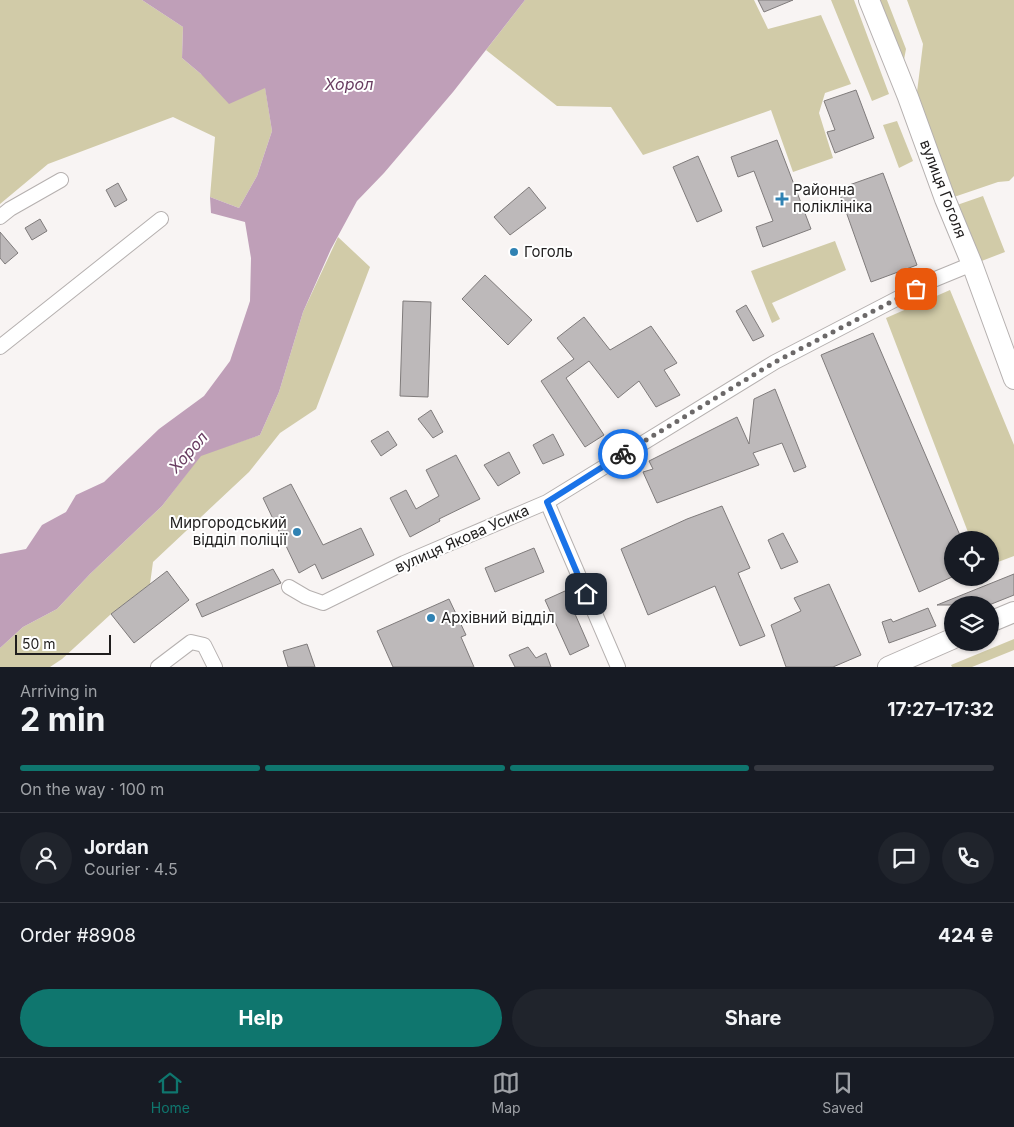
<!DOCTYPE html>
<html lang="en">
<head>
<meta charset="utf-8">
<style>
	:root { --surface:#171b24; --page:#20242c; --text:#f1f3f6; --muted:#9ea1a6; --line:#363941; --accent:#0f766e }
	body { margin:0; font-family:Inter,sans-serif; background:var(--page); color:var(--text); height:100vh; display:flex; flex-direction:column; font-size:19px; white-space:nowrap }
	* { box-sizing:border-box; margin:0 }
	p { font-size:16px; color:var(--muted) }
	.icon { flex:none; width:28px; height:28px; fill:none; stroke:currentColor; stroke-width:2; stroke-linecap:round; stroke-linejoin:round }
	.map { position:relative; height:667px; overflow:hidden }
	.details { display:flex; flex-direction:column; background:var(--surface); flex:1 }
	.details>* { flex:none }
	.tools { position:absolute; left:944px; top:531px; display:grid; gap:10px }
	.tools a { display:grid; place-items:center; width:55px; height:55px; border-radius:50%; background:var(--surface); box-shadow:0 1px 4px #0004; font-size:25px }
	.scale { position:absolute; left:15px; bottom:12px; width:96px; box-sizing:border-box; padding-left:5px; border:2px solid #201e1e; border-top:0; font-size:14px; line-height:18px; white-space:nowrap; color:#201e1e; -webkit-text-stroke:4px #fff; paint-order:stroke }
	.pin { position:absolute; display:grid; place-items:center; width:42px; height:42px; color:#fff; margin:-21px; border-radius:10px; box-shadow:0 2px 8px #0006 }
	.courier { position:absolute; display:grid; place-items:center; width:50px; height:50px; margin:-25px; border:4px solid #1a73e8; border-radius:50%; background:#fff; color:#222; box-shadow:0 1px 6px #0007 }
	.head em { font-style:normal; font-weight:700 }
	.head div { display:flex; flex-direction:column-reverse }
	.head { display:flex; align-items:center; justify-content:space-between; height:85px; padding:0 20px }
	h1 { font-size:32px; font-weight:700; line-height:38px }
	.bar { display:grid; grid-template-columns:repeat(4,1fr); gap:8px 5px; align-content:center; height:60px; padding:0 20px }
	.bar i { height:6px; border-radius:4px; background:var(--line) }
	.bar .selected { background:var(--accent) }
	.bar p { grid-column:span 4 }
	.line { display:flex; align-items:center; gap:12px; padding:0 20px; border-top:1px solid var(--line) }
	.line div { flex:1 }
	.round { display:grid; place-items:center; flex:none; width:52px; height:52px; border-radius:26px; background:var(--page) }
	.primary-button { display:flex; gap:10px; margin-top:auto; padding:10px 20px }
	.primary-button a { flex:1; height:58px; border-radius:30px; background:var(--accent); color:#fff; font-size:20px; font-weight:700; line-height:58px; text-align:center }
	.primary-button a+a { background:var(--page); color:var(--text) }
	.menu { display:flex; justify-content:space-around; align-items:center; height:70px; border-top:1px solid var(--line); background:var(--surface); font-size:14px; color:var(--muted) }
	.menu a { display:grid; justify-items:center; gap:2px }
	.menu .selected { color:var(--accent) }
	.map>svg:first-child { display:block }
</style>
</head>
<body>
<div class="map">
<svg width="1014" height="667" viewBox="0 0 1014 667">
	<rect width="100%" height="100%" fill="#f8f4f3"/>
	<path fill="#d1cba8" d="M0 0H142L183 27 182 58 201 74 265 87 272 131 257 176 239 208 210 197 215 137 173 117 48 164 0 204Z
		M525 0H754L768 29 821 15 851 84 825 93 819 113 833 158 793 172 771 110 643 155 611 107 557 106 486 50Z
		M831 0H854L889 94 872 101Z
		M877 0H887L906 49 903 65Z
		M907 0H1014V176L1009 181 998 182 954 197 916 100 923 44Z
		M897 121 913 161 899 168 883 125Z
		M983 196 1005 252 979 262 957 205Z
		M338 237 370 267 316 409 280 433 249 472 153 562 150 584 111 614 62 659 50 667H0V648L23 627 57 609 90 574 162 506 201 455 260 435 279 392 303 312Z
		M835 241 846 270 772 303 780 319 772 323 751 271Z
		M950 290 1014 445V556L990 565V540H971L886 318Z
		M1014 639V650L972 667H952L951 665Z"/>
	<path fill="#bf9fb8" d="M142 0H525L453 92 384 173 357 201 331 249 303 312 279 392 260 435 201 456 162 506 90 574 57 609 23 627 0 648V554L26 549 42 525 66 512 76 495 104 482 159 429 204 396 230 361 250 301 251 258 245 222 211 213 210 197 239 208 257 176 272 131 265 88 229 104 201 74 182 58 183 27Z"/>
	<path fill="#bdb9ba" stroke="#7f7b7b" d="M758 0H793L764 12Z
		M856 90 874 138 835 153 827 132 835 130 824 101Z
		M777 140 811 229 763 247 756 227 773 221 754 171 738 177 731 157Z
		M698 156 722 211 697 222 673 167Z
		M883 173 917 265 871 282 838 189Z
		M118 183 127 200 115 207 106 190Z
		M529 187 546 208 510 235 494 217Z
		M40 219 47 231 32 240 25 228Z
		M0 232 18 253 5 264 0 258Z
		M485 275 532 320 508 345 462 299Z
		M403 301 431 302 428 397 400 396Z
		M746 305 764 336 753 341 736 311Z
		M584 317 610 350 651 326 677 363 664 370 680 395 656 407 639 381 618 398 589 361 566 378 604 435 585 447 541 381 574 359 557 338Z
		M873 333 962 540H952V577L919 592 821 355Z
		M775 389 806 467 794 472 782 443 753 453 759 465 657 503 643 472 653 469 649 461 737 417 749 444 754 399Z
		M431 410 443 432 433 438 418 419Z
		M388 431 397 445 381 456 371 441Z
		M553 434 564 455 543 464 533 445Z
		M509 452 520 473 498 486 484 465Z
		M456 455 480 499 439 519 440 521 410 537 390 498 406 490 416 509 439 496 426 470Z
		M291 484 323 545 361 528 374 555 322 579 315 564 299 573 263 498Z
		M722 506 750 568 738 573 765 636 740 646 715 586 648 615 621 549 687 519Z
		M783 533 798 562 781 569 768 540Z
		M534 548 544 572 495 592 485 568Z
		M273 569 281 583 202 617 196 604Z
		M167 571 189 600 134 643 111 614Z
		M1014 574V595L989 605H937Z
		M829 584 861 655 833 667H786L771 625 801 611 794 598Z
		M565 591 589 646 570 655 545 600Z
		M449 599 466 635 461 637 474 667H393L377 631Z
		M928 608 936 626 889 643 882 622 891 619 893 622Z
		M307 644 315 667H288L283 651Z
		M528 647 536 658 546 653 551 667H515L509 655Z"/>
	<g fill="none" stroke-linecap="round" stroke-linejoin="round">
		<g stroke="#b5b0af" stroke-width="16">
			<path id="street" d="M0 217 10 209 61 180
				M0 347 161 219
				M547 502 618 667
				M289 587 306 597 323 603 404 563 547 502 775 362 933 280 972 264
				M158 667 191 642 204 645 215 667"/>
		</g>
		<g stroke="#b5b0af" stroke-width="22">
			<path id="secondary" d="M869 0 908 97 945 199 972 264 1014 379
				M990 622 1014 612
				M888 667 952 639"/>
		</g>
		<use href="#street" stroke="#fff" stroke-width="14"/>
		<use href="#secondary" stroke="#fff" stroke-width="20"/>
	</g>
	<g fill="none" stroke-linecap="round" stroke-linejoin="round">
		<path stroke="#6c6969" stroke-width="5" stroke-dasharray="0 9" d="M623 454 775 362 916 289"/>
		<path stroke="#1a73e8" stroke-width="6" d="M586 594 547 502 623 454"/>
	</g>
	<g fill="#3082b3" stroke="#fff" stroke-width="2">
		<path d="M779.5 191.5h5v5h5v5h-5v5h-5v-5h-5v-5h5z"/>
		<circle cx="514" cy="252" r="5"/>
		<circle cx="297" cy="532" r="5"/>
		<circle cx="431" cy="618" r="5"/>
	</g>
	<g text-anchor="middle" stroke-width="4" stroke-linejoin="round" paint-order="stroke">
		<g font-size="15" fill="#201e1e" stroke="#fff">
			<text transform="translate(943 189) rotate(69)" y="5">вулиця Гоголя</text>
			<text transform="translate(462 539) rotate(-24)" y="5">вулиця Якова Усика</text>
		</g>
		<g font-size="15" fill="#201e1e" stroke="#fff" text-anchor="start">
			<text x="793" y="195">Районна<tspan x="793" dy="17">поліклініка</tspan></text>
			<text x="524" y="257">Гоголь</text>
			<text x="287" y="528" text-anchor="end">Миргородський<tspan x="287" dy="17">відділ поліції</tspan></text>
			<text x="441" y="623">Архівний відділ</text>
		</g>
		<g font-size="16" font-style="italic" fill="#693d61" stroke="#fff">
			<text x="349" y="90">Хорол</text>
			<text transform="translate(188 452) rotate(-48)" y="6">Хорол</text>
		</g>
	</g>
</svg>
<div class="tools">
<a><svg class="icon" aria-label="locate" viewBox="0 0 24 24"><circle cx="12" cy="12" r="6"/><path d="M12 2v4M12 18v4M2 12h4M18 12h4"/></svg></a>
<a><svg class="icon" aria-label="layers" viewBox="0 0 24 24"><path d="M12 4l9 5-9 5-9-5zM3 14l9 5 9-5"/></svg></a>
</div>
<div class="scale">50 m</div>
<div class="pin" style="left:916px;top:289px;background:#ea580c"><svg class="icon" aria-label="bag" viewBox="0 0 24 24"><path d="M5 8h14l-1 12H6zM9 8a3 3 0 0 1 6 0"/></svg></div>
<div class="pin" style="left:586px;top:594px;background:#1f2937"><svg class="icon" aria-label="home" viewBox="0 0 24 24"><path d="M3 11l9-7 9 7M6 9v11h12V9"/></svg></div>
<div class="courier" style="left:623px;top:454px"><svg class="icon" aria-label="bike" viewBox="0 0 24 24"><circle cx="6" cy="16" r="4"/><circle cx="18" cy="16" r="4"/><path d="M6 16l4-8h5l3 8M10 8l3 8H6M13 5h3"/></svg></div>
</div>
<section class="details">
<div class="head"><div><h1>2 min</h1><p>Arriving in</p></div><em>17:27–17:32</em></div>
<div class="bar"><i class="selected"></i><i class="selected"></i><i class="selected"></i><i></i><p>On the way · 100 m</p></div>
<div class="line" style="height:90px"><a class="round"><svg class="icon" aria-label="person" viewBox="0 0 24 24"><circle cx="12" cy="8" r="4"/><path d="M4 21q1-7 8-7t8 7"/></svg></a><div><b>Jordan</b><p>Courier · 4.5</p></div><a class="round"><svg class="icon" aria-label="chat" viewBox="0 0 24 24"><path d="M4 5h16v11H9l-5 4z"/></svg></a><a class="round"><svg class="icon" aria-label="phone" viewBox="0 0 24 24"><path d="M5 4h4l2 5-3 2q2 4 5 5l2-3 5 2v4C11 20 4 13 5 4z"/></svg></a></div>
<div class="line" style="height:65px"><div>Order #8908</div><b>424 ₴</b></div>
<div class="primary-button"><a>Help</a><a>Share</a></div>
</section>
<nav class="menu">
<a class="selected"><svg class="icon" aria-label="home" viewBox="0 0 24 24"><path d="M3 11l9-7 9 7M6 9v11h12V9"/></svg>Home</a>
<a><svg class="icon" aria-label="map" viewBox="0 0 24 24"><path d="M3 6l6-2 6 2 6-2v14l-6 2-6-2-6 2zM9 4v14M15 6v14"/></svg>Map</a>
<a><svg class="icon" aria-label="saved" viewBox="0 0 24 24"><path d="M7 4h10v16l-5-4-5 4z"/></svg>Saved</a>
</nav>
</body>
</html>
